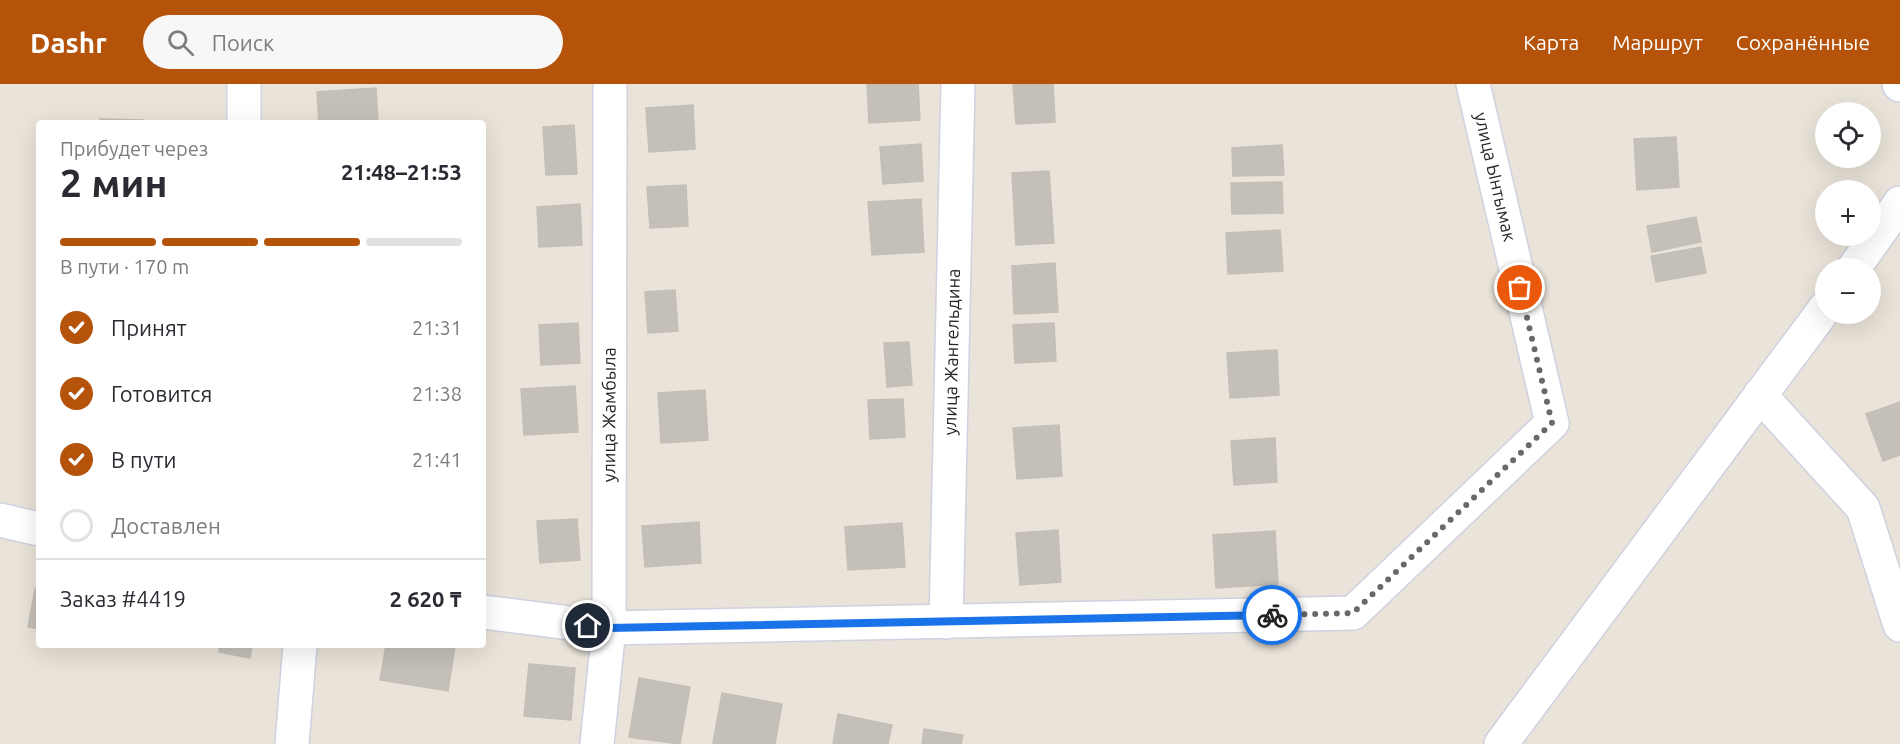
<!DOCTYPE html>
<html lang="ru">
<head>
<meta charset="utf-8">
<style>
	:root { --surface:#fff; --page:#f7f7f7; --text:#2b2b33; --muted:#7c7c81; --line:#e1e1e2; --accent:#b45309 }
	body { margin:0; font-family:Ubuntu,sans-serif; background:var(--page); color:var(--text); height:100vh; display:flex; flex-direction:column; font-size:22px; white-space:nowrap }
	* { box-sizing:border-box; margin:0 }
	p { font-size:20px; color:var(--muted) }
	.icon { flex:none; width:33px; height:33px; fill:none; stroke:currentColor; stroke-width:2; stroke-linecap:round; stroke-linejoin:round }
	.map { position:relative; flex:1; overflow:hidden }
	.side { position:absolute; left:36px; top:36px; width:450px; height:528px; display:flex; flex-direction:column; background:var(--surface); border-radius:6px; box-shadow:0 6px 24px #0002 }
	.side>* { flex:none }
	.tools { position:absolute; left:1815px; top:18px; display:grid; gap:12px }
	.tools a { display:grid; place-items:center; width:66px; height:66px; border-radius:50%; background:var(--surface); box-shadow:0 6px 24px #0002; font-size:30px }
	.pin { position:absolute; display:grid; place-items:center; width:51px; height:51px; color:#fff; margin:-26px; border:3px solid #fff; border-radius:50%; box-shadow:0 2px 6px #0007 }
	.courier { position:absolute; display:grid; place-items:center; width:60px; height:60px; margin:-30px; border:4px solid #1a73e8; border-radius:50%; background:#fff; color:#222; box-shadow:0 2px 8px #0007 }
	.head em { font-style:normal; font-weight:600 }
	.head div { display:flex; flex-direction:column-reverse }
	.head { display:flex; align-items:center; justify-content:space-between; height:102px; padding:0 24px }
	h1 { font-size:39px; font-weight:600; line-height:45px }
	.bar { display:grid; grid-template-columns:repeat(4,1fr); gap:9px 6px; align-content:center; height:72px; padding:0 24px }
	.bar i { height:8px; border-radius:4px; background:var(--line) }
	.bar .current { background:var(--accent) }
	.bar p { grid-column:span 4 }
	.line { display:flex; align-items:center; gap:15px; padding:0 24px; border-top:2px solid var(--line) }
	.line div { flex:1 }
	ol { padding:0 24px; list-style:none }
	li { display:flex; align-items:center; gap:18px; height:66px }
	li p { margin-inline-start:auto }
	li .icon { padding:6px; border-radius:50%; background:var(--accent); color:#fff; stroke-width:4 }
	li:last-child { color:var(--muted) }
	li i { width:33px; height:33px; border:3px solid var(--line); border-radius:50% }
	header { display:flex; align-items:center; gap:36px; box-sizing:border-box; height:84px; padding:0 30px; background:var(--accent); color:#fff }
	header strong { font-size:28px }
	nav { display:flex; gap:33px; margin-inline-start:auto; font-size:21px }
	.search { width:420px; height:54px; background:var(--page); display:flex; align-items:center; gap:15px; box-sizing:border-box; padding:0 21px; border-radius:33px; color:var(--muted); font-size:22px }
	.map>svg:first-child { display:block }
</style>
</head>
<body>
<header>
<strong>Dashr</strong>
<div class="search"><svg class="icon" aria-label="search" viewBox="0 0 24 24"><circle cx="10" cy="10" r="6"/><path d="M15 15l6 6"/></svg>Поиск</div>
<nav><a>Карта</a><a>Маршрут</a><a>Сохранённые</a></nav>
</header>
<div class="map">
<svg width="1900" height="660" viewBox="0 0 1900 660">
	<rect width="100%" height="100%" fill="#e9e3d9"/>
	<path fill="#c4c0b9" stroke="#c4bfb4" stroke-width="1.5" d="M867 0H918L920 36 869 39Z
		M1013 0H1053L1055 38 1016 40Z
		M376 4 378 39H319L317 8Z
		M693 21 695 65 649 68 646 24Z
		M100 35 144 36V39H100Z
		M574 41 577 90 546 91 543 43Z
		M1676 53 1679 103 1637 106 1634 55Z
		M921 60 923 97 883 100 880 63Z
		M1282 61 1284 91 1233 92 1232 64Z
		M1049 87 1054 159 1016 161 1012 89Z
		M1282 98 1283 129 1232 130 1231 99Z
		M686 101 688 142 650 144 647 103Z
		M921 115 924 168 872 171 868 118Z
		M580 120 582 161 539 163 537 123Z
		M1696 133 1701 158 1652 168 1647 142Z
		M1280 146 1283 187 1228 190 1226 149Z
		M1701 163 1706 189 1656 198 1651 172Z
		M1055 179 1058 228 1014 230 1012 182Z
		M675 206 678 247 648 249 645 208Z
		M578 239 580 279 541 281 539 241Z
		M1054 239 1056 277 1015 279 1013 241Z
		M909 258 912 301 887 303 884 259Z
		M1277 266 1279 311 1230 314 1227 269Z
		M575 302 578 348 524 351 521 305Z
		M705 306 708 356 661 359 658 309Z
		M903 315 905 353 870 355 868 316Z
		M1900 318V371L1883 377 1866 330Z
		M1059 341 1062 392 1017 395 1013 344Z
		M1275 354 1277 398 1234 401 1231 357Z
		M577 435 580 476 540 479 537 437Z
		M699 438 701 479 645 483 642 442Z
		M902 439 905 483 848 486 845 443Z
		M1058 446 1061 498 1020 501 1016 449Z
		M1275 447 1278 500 1216 504 1213 451Z
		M35 505 39 506V545L28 543Z
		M220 561H252L250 574 219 568Z
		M386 561 455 562 448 607 380 596Z
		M529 580 575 584 571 636 524 632Z
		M639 594 690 603 680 660 629 653Z
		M722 609 782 620 775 660 713 659Z
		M838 630 892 641 888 660H833Z
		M924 645 963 651 961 660H922Z"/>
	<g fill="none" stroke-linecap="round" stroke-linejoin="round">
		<g stroke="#cfd1e0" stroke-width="36">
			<g id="minor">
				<path d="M244 0V39"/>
				<path d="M1899 0 1900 1"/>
				<path d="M1854 184 1900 119"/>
				<path d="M1760 311 1863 424 1900 541"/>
				<path d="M0 436 39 445"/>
				<path d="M483 528 609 544 1353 529 1552 339 1473 0"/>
				<path id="s1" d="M946 538 958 0"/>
				<path d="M292 660 300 561"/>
				<path id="s2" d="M597 660 609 544 610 0"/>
				<path d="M1501 660 1826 223"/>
			</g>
		</g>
		<use href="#minor" stroke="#fff" stroke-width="33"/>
	</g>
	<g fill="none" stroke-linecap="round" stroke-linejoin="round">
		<path stroke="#6b6965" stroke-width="6" stroke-dasharray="0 10.8" d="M1272 531 1353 529 1552 339 1520 204"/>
		<path stroke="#1a73e8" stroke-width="8" d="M588 542 609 544 1272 531"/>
	</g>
	<g text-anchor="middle" stroke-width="5" stroke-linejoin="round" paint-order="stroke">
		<g font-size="18" fill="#272727" stroke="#fff">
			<text transform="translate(1495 93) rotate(77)" y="6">улица Ынтымак</text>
			<text dy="6" stroke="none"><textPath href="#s1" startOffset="270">улица Жангельдина</textPath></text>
			<text dy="6" stroke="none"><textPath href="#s2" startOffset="330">улица Жамбыла</textPath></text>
		</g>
	</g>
</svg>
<div class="tools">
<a><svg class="icon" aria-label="locate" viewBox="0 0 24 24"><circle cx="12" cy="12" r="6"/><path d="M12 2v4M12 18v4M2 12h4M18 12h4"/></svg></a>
<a>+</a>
<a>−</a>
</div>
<div class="pin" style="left:1520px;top:204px;background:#ea580c"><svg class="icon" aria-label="bag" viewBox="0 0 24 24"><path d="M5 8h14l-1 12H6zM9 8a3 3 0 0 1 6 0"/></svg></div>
<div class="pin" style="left:588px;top:542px;background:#1f2937"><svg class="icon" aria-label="home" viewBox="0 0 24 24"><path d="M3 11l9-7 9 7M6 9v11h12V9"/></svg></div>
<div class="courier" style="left:1272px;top:531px"><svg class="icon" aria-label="bike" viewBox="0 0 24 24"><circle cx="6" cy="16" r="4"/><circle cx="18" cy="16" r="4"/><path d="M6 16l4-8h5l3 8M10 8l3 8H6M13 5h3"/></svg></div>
<section class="side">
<div class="head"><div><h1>2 мин</h1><p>Прибудет через</p></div><em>21:48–21:53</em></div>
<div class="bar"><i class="current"></i><i class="current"></i><i class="current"></i><i></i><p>В пути · 170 m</p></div>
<ol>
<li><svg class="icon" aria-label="check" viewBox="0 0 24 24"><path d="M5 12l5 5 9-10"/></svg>Принят<p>21:31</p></li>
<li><svg class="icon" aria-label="check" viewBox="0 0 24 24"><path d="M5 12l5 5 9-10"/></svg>Готовится<p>21:38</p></li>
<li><svg class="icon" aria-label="check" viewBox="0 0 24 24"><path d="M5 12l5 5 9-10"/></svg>В пути<p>21:41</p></li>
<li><i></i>Доставлен</li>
</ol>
<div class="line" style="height:78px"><div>Заказ #4419</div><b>2 620 ₸</b></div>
</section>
</div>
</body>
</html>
